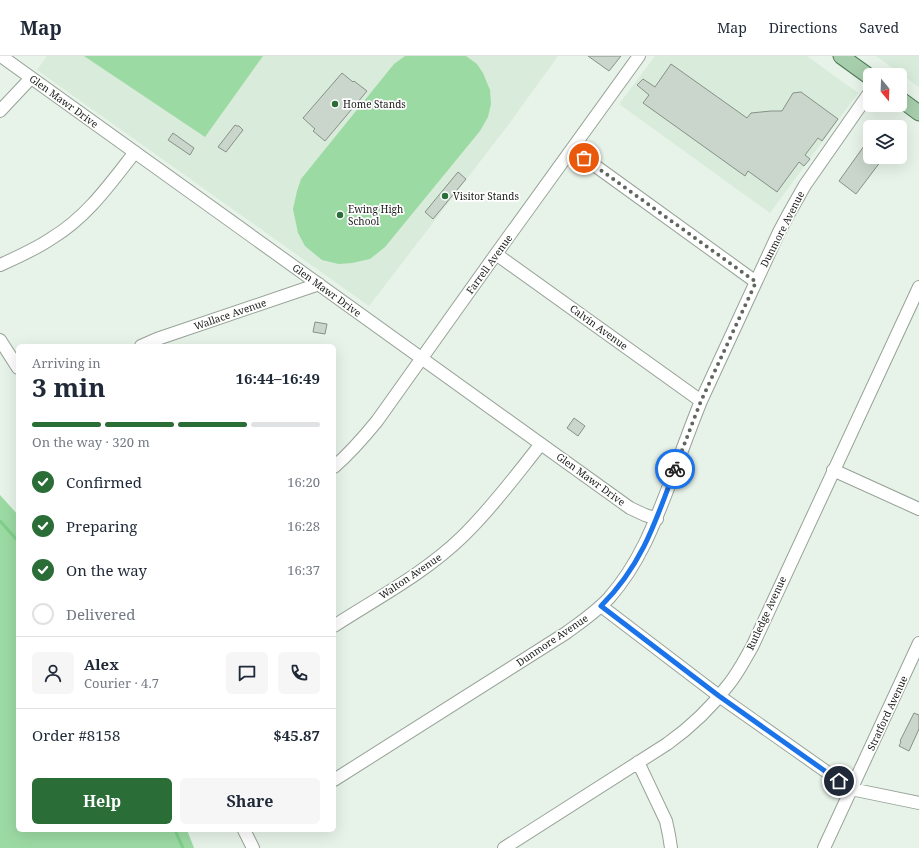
<!DOCTYPE html>
<html lang="en">
<head>
<meta charset="utf-8">
<style>
	:root { --surface:#fff; --page:#f6f6f7; --text:#1f2937; --muted:#747a83; --line:#e0e1e3; --accent:#2a6d37 }
	body { margin:0; font-family:"Noto Serif",serif; background:var(--page); color:var(--text); height:100vh; display:flex; flex-direction:column; font-size:15px; white-space:nowrap }
	* { box-sizing:border-box; margin:0 }
	p { font-size:13px; color:var(--muted) }
	.icon { flex:none; width:22px; height:22px; fill:none; stroke:currentColor; stroke-width:2; stroke-linecap:round; stroke-linejoin:round }
	.map { position:relative; flex:1; overflow:hidden }
	.side { position:absolute; left:16px; top:288px; width:320px; height:488px; display:flex; flex-direction:column; background:var(--surface); border-radius:6px; box-shadow:0 4px 16px #0002 }
	.side>* { flex:none }
	.needle { width:26px; rotate:161deg }
	.controls { position:absolute; left:863px; top:12px; display:grid; gap:8px }
	.controls a { display:grid; place-items:center; width:44px; height:44px; border-radius:6px; background:var(--surface); box-shadow:0 4px 16px #0002; font-size:20px }
	.pin { position:absolute; display:grid; place-items:center; width:34px; height:34px; color:#fff; margin:-17px; border:2px solid #fff; border-radius:50%; box-shadow:0 1px 4px #0007 }
	.courier { position:absolute; display:grid; place-items:center; width:40px; height:40px; margin:-20px; border:3px solid #1a73e8; border-radius:50%; background:#fff; color:#222; box-shadow:0 1px 5px #0007 }
	.summary em { font-style:normal; font-weight:700 }
	.summary div { display:flex; flex-direction:column-reverse }
	.summary { display:flex; align-items:center; justify-content:space-between; height:68px; padding:0 16px }
	h1 { font-size:26px; font-weight:700; line-height:30px }
	.bar { display:grid; grid-template-columns:repeat(4,1fr); gap:6px 4px; align-content:center; height:48px; padding:0 16px }
	.bar i { height:5px; border-radius:3px; background:var(--line) }
	.bar .current { background:var(--accent) }
	.bar p { grid-column:span 4 }
	.line { display:flex; align-items:center; gap:10px; padding:0 16px; border-top:1px solid var(--line) }
	.line div { flex:1 }
	.round { display:grid; place-items:center; flex:none; width:42px; height:42px; border-radius:6px; background:var(--page) }
	ol { padding:0 16px; list-style:none }
	li { display:flex; align-items:center; gap:12px; height:44px }
	li p { margin-inline-start:auto }
	li .icon { padding:4px; border-radius:50%; background:var(--accent); color:#fff; stroke-width:4 }
	li:last-child { color:var(--muted) }
	li i { width:22px; height:22px; border:2px solid var(--line); border-radius:50% }
	.cta { display:flex; gap:8px; margin-top:auto; padding:8px 16px }
	.cta a { flex:1; height:46px; border-radius:6px; background:var(--accent); color:#fff; font-size:16px; font-weight:700; line-height:46px; text-align:center }
	.cta a+a { background:var(--page); color:var(--text) }
	header { display:flex; align-items:center; gap:24px; box-sizing:border-box; height:56px; padding:0 20px; background:var(--surface); border-bottom:1px solid var(--line) }
	header strong { font-size:19px }
	nav { display:flex; gap:22px; margin-inline-start:auto; font-size:14px }
	.map>svg:first-child { display:block }
</style>
</head>
<body>
<header>
<strong>Map</strong>
<nav><a>Map</a><a>Directions</a><a>Saved</a></nav>
</header>
<div class="map">
<svg width="919" height="792" viewBox="0 0 919 792">
	<rect width="100%" height="100%" fill="#e7f3e8"/>
	<path fill="#d9ebda" d="M47 0H558L509 68 369 250 37 14Z
		M655 0H807L858 37 770 157 619 48Z
		M876 0H919V31Z"/>
	<path fill="#9cdaa3" d="M84 0H263L205 81Z
		M405 0H466L477 8 483 17 490 34 491 48 488 61 480 75 385 191 370 203 352 207 339 208 322 204 305 190 298 177 293 153 297 135 301 123 394 8Z
		M0 439 18 459V774H187L194 792H0Z"/>
	<g fill="none" stroke-linecap="round" stroke-linejoin="round">
		<path stroke="#7ecf8a" stroke-width="3" d="M0 465 18 485
			M175 774 183 792"/>
	</g>
	<path fill="#cad6cb" stroke="#869187" d="M588 0H621L609 15Z
		M671 8 747 62 751 57 771 55H782L793 37 801 36 838 63 822 85 818 82 805 99 810 103 804 110 799 106 777 136 748 115 745 120 643 47 649 39 637 29 643 23 655 31Z
		M342 17 353 26 354 25 367 35 325 85 313 75 315 73 303 62Z
		M235 69 237 70H239L243 74 226 96 218 91Z
		M173 77 194 92 190 99 168 84Z
		M864 90 870 95V101H884L856 138 839 125Z
		M458 116 466 123 433 163 425 156Z
		M315 266 327 268 325 278 313 276Z
		M574 362 585 370 578 380 567 372Z
		M914 657 919 659V673L909 695 899 690 901 686 900 685Z"/>
	<g fill="none" stroke-linecap="round" stroke-linejoin="round">
		<g stroke="#97a298" stroke-width="14">
			<path id="minor" d="M1 0 630 452 645 459 657 463
				M0 55 31 22
				M572 93 756 226
				M496 198 701 345
				M0 209C18 201 36 193 52 182 87 161 110 128 135 96
				M0 284 18 312
				M141 290 157 283 319 228
				M334 411C350 397 364 381 377 365L496 198 639 0
				M833 414 919 453
				M601 550 719 640 851 733 919 747
				M334 570C377 542 425 517 462 481 491 453 516 419 541 388
				M638 706 666 765 669 779 671 792
				M334 724 566 577C581 566 596 556 609 542 639 508 654 469 670 427 680 400 690 372 701 345L779 176 788 159 805 129 870 36
				M244 774 253 792
				M504 792 667 688C691 671 711 652 729 628 738 617 745 603 752 591L919 231
				M824 792 919 587"/>
		</g>
		<g stroke="#4e7953" stroke-width="17">
			<path id="major" d="M841 0 870 21
				M900 43 919 57"/>
		</g>
		<use href="#minor" stroke="#fff" stroke-width="12"/>
		<use href="#major" stroke="#a6cdac" stroke-width="15"/>
	</g>
	<g fill="none" stroke-linecap="round" stroke-linejoin="round">
		<path stroke="#606760" stroke-width="4" stroke-dasharray="0 7.2" d="M584 102 756 226 701 345 692 368 675 413"/>
		<path stroke="#1a73e8" stroke-width="5" d="M675 413C656 465 642 509 601 550L719 640 839 725"/>
	</g>
	<g fill="#2a6d37" stroke="#fff" stroke-width="1.5">
		<circle cx="335" cy="48" r="4"/>
		<circle cx="445" cy="140" r="4"/>
		<circle cx="340" cy="159" r="4"/>
	</g>
	<g text-anchor="middle" stroke-width="3.5" stroke-linejoin="round" paint-order="stroke">
		<g font-size="10" fill="#171b17" stroke="#fff">
			<text transform="translate(64 45) rotate(36)" y="4">Glen Mawr Drive</text>
			<text transform="translate(782 173) rotate(-63)" y="4">Dunmore Avenue</text>
			<text transform="translate(489 208) rotate(-54)" y="4">Farrell Avenue</text>
			<text transform="translate(327 234) rotate(36)" y="4">Glen Mawr Drive</text>
			<text transform="translate(230 258) rotate(-19)" y="4">Wallace Avenue</text>
			<text transform="translate(599 271) rotate(36)" y="4">Calvin Avenue</text>
			<text transform="translate(591 423) rotate(36)" y="4">Glen Mawr Drive</text>
			<text transform="translate(410 520) rotate(-34)" y="4">Walton Avenue</text>
			<text transform="translate(766 557) rotate(-65)" y="4">Rutledge Avenue</text>
			<text transform="translate(552 584) rotate(-34)" y="4">Dunmore Avenue</text>
			<text transform="translate(887 657) rotate(-65)" y="4">Stratford Avenue</text>
		</g>
		<g font-size="10" fill="#171b17" stroke="#fff" text-anchor="start">
			<text x="343" y="52">Home Stands</text>
			<text x="453" y="144">Visitor Stands</text>
			<text x="348" y="157">Ewing High<tspan x="348" dy="12">School</tspan></text>
		</g>
	</g>
</svg>
<div class="controls">
<a><svg class="needle" viewBox="-14 -14 28 28"><path d="M0-13l5 13h-10z" fill="#e53935"/><path d="M0 13l5-13h-10z" fill="#747a83"/></svg></a>
<a><svg class="icon" aria-label="layers" viewBox="0 0 24 24"><path d="M12 4l9 5-9 5-9-5zM3 14l9 5 9-5"/></svg></a>
</div>
<div class="pin" style="left:584px;top:102px;background:#ea580c"><svg class="icon" aria-label="bag" viewBox="0 0 24 24"><path d="M5 8h14l-1 12H6zM9 8a3 3 0 0 1 6 0"/></svg></div>
<div class="pin" style="left:839px;top:725px;background:#1f2937"><svg class="icon" aria-label="home" viewBox="0 0 24 24"><path d="M3 11l9-7 9 7M6 9v11h12V9"/></svg></div>
<div class="courier" style="left:675px;top:413px"><svg class="icon" aria-label="bike" viewBox="0 0 24 24"><circle cx="6" cy="16" r="4"/><circle cx="18" cy="16" r="4"/><path d="M6 16l4-8h5l3 8M10 8l3 8H6M13 5h3"/></svg></div>
<section class="side">
<div class="summary"><div><h1>3 min</h1><p>Arriving in</p></div><em>16:44–16:49</em></div>
<div class="bar"><i class="current"></i><i class="current"></i><i class="current"></i><i></i><p>On the way · 320 m</p></div>
<ol>
<li><svg class="icon" aria-label="check" viewBox="0 0 24 24"><path d="M5 12l5 5 9-10"/></svg>Confirmed<p>16:20</p></li>
<li><svg class="icon" aria-label="check" viewBox="0 0 24 24"><path d="M5 12l5 5 9-10"/></svg>Preparing<p>16:28</p></li>
<li><svg class="icon" aria-label="check" viewBox="0 0 24 24"><path d="M5 12l5 5 9-10"/></svg>On the way<p>16:37</p></li>
<li><i></i>Delivered</li>
</ol>
<div class="line" style="height:72px"><a class="round"><svg class="icon" aria-label="person" viewBox="0 0 24 24"><circle cx="12" cy="8" r="4"/><path d="M4 21q1-7 8-7t8 7"/></svg></a><div><b>Alex</b><p>Courier · 4.7</p></div><a class="round"><svg class="icon" aria-label="chat" viewBox="0 0 24 24"><path d="M4 5h16v11H9l-5 4z"/></svg></a><a class="round"><svg class="icon" aria-label="phone" viewBox="0 0 24 24"><path d="M5 4h4l2 5-3 2q2 4 5 5l2-3 5 2v4C11 20 4 13 5 4z"/></svg></a></div>
<div class="line" style="height:52px"><div>Order #8158</div><b>$45.87</b></div>
<div class="cta"><a>Help</a><a>Share</a></div>
</section>
</div>
</body>
</html>
